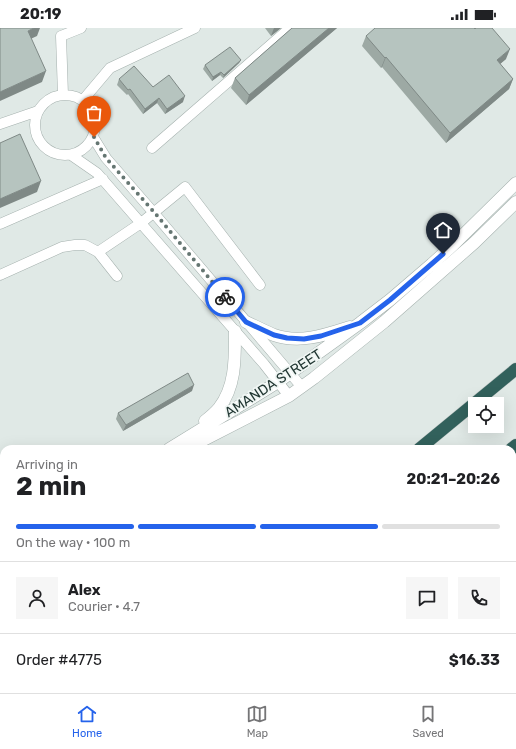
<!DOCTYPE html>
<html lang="en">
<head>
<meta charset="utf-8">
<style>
	:root { --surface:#fff; --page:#f6f6f6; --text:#202124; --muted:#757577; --line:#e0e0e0; --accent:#2563eb }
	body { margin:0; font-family:Rubik,sans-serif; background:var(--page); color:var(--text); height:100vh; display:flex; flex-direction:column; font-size:15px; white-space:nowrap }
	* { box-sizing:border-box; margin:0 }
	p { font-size:13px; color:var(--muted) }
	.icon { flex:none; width:22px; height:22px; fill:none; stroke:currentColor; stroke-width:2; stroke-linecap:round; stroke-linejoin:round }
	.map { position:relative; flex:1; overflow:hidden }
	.side { position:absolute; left:0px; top:417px; width:516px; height:248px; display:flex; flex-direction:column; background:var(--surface); border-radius:12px 12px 0 0; box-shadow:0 4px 16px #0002 }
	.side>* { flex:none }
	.fabs { position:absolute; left:468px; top:369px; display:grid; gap:8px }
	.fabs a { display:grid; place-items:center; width:36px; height:36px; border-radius:0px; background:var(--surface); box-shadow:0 4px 16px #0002; font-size:20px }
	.pin { position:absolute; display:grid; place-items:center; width:34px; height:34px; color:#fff; margin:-41px -17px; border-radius:50% 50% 50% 0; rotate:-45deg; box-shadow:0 0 4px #0007 }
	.pin .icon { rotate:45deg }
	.courier { position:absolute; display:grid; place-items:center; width:40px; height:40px; margin:-20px; border:3px solid #2563eb; border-radius:50%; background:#fff; color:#222; box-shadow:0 1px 5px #0007 }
	.head em { font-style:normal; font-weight:700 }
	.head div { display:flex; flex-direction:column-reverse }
	.head { display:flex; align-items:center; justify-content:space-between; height:68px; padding:0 16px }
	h1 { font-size:26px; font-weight:700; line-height:30px }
	.bar { display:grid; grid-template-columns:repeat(4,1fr); gap:6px 4px; align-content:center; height:48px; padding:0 16px }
	.bar i { height:5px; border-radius:3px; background:var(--line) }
	.bar .active { background:var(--accent) }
	.bar p { grid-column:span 4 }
	.line { display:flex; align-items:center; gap:10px; padding:0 16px; border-top:1px solid var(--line) }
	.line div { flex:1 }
	.round { display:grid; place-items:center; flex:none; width:42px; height:42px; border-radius:0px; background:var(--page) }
	.status { display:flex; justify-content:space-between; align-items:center; height:28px; padding:0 20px; background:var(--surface); direction:ltr }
	.status svg { height:11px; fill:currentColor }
	.tabs { display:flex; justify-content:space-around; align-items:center; height:56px; border-top:1px solid var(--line); background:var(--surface); font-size:11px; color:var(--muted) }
	.tabs a { display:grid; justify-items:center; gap:2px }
	.tabs .active { color:var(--accent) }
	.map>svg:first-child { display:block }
</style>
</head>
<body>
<div class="status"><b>20:19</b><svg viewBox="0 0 49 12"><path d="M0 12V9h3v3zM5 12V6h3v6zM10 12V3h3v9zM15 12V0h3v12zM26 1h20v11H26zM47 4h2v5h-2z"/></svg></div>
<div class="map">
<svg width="516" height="665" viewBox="0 0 516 665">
	<rect width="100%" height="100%" fill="#e0e9e6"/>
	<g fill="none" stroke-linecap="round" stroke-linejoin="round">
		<g stroke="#a4b0ad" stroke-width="11">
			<path id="service" d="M35 97a30 30 0 1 1 60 0a30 30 0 1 1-60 0Z
				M63 67 61 8 81 0
				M83 72 110 40 195 0
				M0 96 38 83
				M93 109 106 130 153 184 301 358
				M152 120 290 0
				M71 127 97 145 264 336 289 368
				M0 196 103 151
				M0 247 62 219 75 217H85L98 224
				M117 248 98 224 141 195 185 159 260 257
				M496 665 503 661"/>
		</g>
		<g stroke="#a4b0ad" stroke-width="13">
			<path id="tertiary" d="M246 294C255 298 265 303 274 307 300 316 325 307 350 299
				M205 393C210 389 215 385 219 380 236 358 235 330 235 303
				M169 421 278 354 360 295 390 272 432 236 453 217 516 155
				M186 421 289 368 314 350 384 294 474 215 516 174
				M0 512 4 510
				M0 522 4 520"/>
		</g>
		<g stroke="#bdc3c2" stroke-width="13">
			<path id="motorway" d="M419 421 516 341
				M511 421 516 417
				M5 665 14 661
				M142 665 150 661"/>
		</g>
		<use href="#service" stroke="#fff" stroke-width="10"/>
		<use href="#tertiary" stroke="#fff" stroke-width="12"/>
		<use href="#motorway" stroke="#32615c" stroke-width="12"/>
	</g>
	<path fill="#9da9a4" d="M265 0H281L271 8Z
		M292 0H337L246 77 231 60 235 50Z
		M366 8 506 31 500 36 513 51 509 61 446 115 382 39 381 40 362 18Z
		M241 32 239 35 223 50 220 47 212 53 203 41 205 37Z
		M119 51 153 59 183 74 165 86 157 75 143 86 128 66 127 67 117 57Z
		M192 363 123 403 116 391 118 385Z"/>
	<path fill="#7f8986" d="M34 0H40L37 8 24 14 28 3Z
		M274 0H281L271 8Z
		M329 0H337L246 77 249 67Z
		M510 21 506 31 493 42 497 32Z
		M386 29 382 39 381 40 385 30Z
		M241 32 239 35 223 50 224 47Z
		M46 43 42 54 0 73V64Z
		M221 44 220 47 212 53 213 49Z
		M513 51 509 61 446 115 450 105Z
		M185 68 183 74 165 86 167 81Z
		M159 70 157 75 143 86 145 81Z
		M41 153 37 164 0 180V171Z
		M194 357 192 363 123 403 126 397Z
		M516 627V634L512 636V629Z"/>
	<path fill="#b6c4bf" stroke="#7f8986" d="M0 0H34L28 3 46 43 0 64Z
		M292 0H329L249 67 235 50Z
		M375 0H474L475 1 476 0H492L510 21 497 32 513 51 450 105 386 29 385 30 366 8Z
		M230 19 241 32 224 47 221 44 213 49 205 37Z
		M134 38 153 59 169 47 185 68 167 81 159 70 145 81 130 61 128 62 119 51Z
		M20 106 41 153 0 171V115Z
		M188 345 194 357 126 397 118 385Z
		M515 600 516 602V627L512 629V601Z
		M512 653 516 654V665H376L383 661H496L499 663 504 661H512Z
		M371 662 373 665H367Z"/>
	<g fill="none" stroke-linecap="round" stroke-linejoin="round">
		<path stroke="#657672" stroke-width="4" stroke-dasharray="0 7.2" d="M94 109 106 130 154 184 225 269"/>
		<path stroke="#2563eb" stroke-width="5" d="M225 269 246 294 274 307 287 310 304 311 321 308 360 295 390 272 443 226"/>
	</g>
	<g text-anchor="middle" stroke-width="3.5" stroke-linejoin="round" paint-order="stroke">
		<g font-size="14" fill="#233834" stroke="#f0f6f4">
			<text transform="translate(273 355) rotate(-33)" y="5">AMANDA STREET</text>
		</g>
	</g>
</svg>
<div class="fabs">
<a><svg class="icon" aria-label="locate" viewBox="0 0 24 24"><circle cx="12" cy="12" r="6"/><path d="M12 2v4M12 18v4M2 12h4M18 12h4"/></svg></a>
</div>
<div class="pin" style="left:94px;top:109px;background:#ea580c"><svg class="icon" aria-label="bag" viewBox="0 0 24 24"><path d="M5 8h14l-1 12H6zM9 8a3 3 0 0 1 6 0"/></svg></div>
<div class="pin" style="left:443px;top:226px;background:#1f2937"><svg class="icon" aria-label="home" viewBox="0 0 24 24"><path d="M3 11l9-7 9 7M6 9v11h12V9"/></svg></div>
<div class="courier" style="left:225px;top:269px"><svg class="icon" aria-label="bike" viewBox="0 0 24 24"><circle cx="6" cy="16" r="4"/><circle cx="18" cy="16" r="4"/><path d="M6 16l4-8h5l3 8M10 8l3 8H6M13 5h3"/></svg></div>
<section class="side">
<div class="head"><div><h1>2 min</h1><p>Arriving in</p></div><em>20:21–20:26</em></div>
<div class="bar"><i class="active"></i><i class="active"></i><i class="active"></i><i></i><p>On the way · 100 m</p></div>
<div class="line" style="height:72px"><a class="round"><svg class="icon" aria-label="person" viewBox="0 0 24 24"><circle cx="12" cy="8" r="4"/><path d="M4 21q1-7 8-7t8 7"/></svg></a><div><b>Alex</b><p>Courier · 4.7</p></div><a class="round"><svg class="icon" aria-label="chat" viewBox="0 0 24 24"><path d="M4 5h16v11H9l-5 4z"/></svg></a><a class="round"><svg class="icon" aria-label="phone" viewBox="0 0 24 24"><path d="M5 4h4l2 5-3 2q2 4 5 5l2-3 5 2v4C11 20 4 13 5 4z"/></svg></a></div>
<div class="line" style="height:52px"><div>Order #4775</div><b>$16.33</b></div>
</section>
</div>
<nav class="tabs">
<a class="active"><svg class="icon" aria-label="home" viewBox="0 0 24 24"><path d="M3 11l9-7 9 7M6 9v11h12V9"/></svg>Home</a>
<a><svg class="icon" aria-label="map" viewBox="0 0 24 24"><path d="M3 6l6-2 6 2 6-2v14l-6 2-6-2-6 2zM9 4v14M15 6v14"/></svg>Map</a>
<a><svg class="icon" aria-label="saved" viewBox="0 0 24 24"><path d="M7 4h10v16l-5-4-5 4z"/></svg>Saved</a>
</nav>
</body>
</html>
